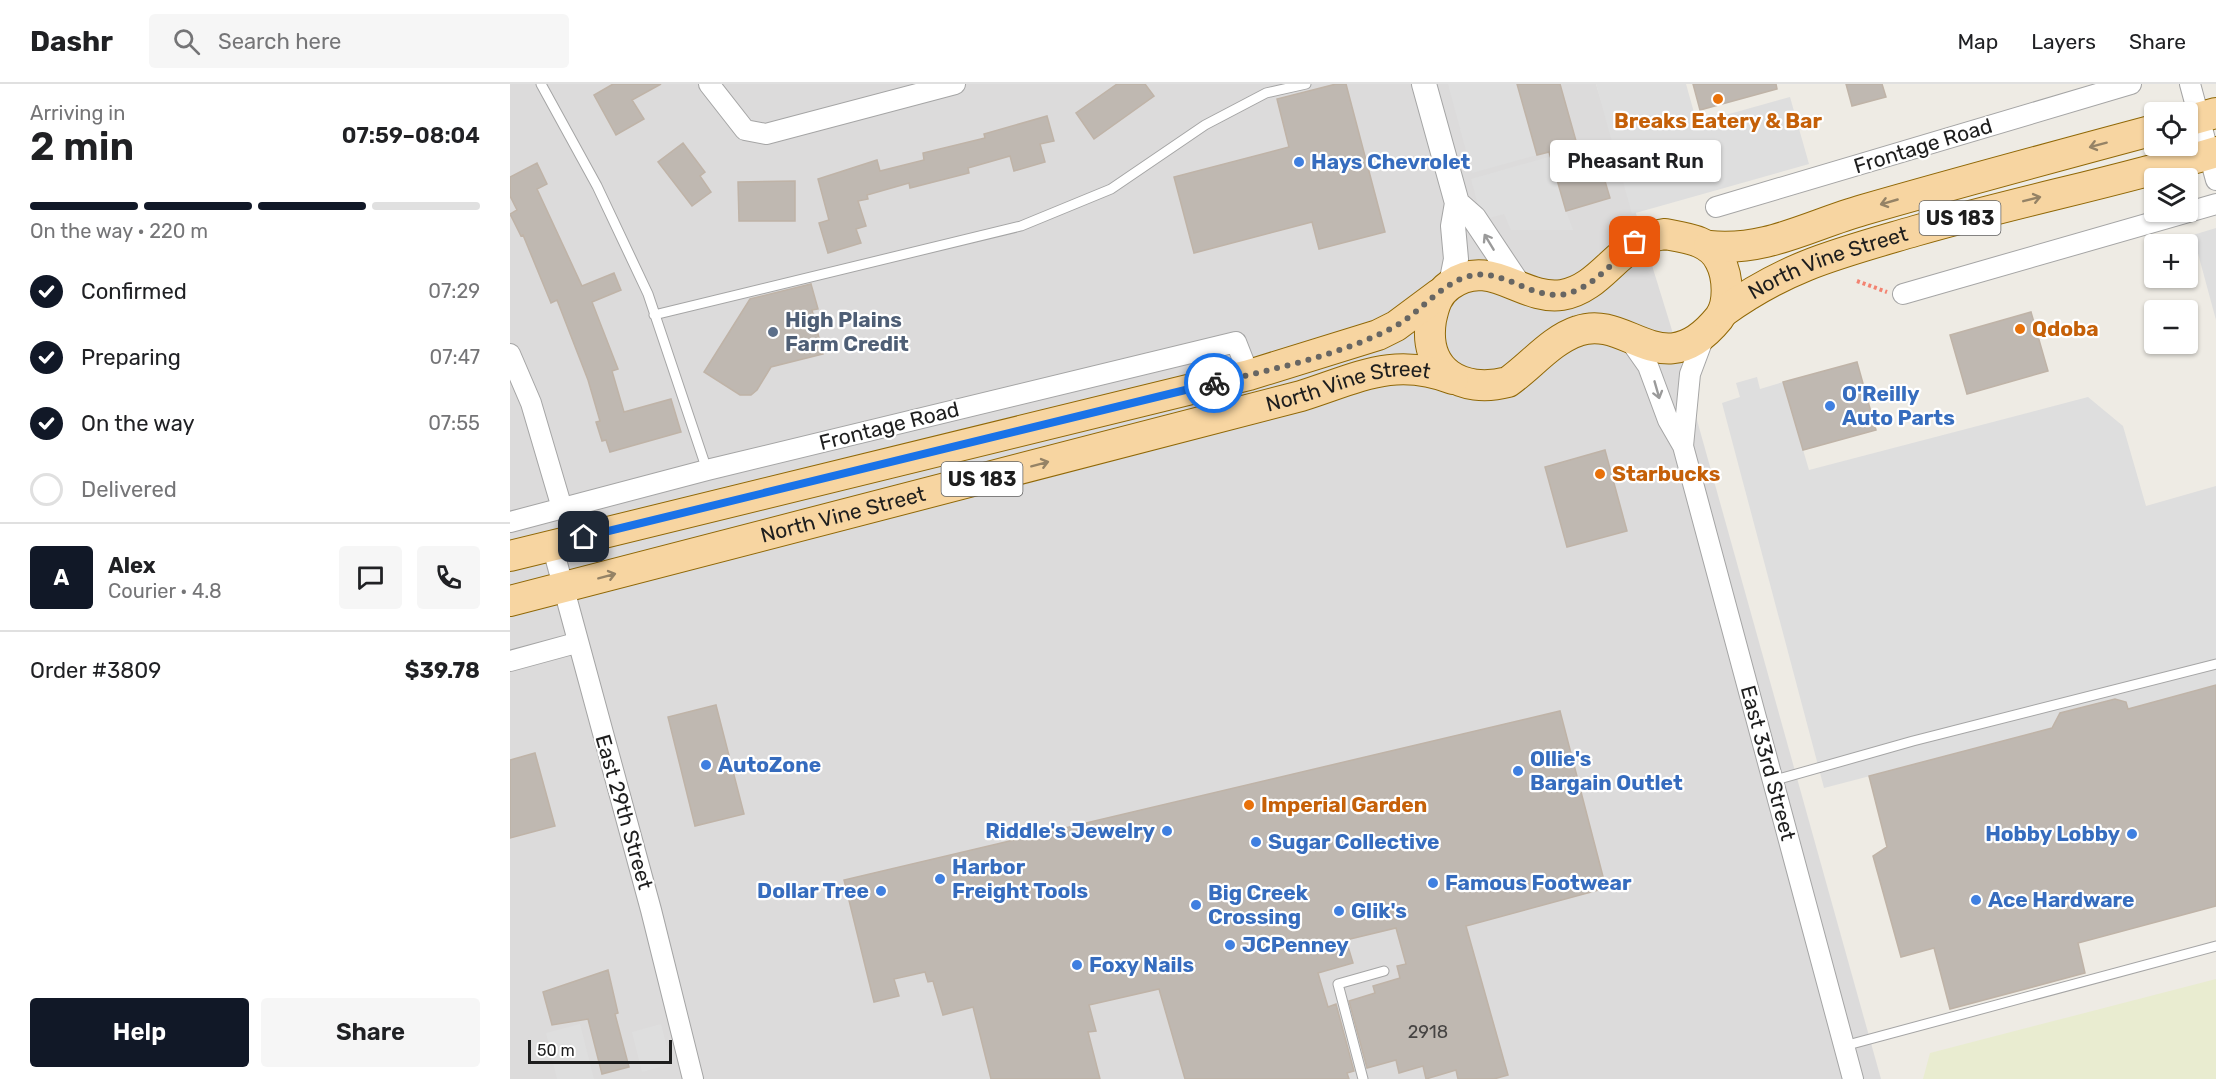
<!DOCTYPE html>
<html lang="en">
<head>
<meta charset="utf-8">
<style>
	:root { --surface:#fff; --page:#f6f6f6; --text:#202124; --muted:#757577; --line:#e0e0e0; --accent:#111827 }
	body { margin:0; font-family:Rubik,sans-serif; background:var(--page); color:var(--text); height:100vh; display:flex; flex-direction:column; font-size:22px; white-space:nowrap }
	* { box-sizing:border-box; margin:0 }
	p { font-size:20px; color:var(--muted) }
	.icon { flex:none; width:33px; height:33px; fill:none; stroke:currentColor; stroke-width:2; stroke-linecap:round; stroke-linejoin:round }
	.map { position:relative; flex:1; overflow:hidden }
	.details { display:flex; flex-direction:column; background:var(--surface); width:510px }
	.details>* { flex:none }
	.fabs { position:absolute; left:1634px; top:18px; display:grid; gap:12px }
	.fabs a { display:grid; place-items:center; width:54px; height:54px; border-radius:6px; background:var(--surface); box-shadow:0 2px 4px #0004; font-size:30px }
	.scale { position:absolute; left:18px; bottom:15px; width:144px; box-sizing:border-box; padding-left:6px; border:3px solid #1e1e1e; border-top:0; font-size:16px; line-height:21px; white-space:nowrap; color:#1e1e1e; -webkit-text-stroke:4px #fff; paint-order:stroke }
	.pin { position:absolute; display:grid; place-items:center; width:51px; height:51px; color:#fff; margin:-26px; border-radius:12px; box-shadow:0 3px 9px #0006 }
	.courier { position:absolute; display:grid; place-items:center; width:60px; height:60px; margin:-30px; border:4px solid #1a73e8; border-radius:50%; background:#fff; color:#222; box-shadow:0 2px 8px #0007 }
	.bubble { position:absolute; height:42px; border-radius:6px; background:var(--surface); box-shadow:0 2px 4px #0004; font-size:20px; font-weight:600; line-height:42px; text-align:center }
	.summary em { font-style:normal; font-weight:600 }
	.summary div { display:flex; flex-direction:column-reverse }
	.summary { display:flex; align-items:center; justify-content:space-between; height:102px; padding:0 30px }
	h1 { font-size:39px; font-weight:600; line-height:45px }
	.bar { display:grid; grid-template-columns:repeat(4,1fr); gap:9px 6px; align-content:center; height:72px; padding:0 30px }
	.bar i { height:8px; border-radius:4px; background:var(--line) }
	.bar .current { background:var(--accent) }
	.bar p { grid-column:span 4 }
	.line { display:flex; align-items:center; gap:15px; padding:0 30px; border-top:2px solid var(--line) }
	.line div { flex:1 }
	.round { display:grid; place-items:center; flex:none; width:63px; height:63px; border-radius:6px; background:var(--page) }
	ol { padding:0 30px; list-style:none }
	li { display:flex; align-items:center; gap:18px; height:66px }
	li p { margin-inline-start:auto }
	li .icon { padding:6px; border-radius:50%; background:var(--accent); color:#fff; stroke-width:4 }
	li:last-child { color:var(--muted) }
	li i { width:33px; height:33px; border:3px solid var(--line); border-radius:50% }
	.button { display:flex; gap:12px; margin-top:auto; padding:12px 30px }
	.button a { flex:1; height:69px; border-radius:6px; background:var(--accent); color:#fff; font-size:24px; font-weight:600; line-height:69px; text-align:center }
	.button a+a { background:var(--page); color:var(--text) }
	header { display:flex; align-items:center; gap:36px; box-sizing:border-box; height:84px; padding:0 30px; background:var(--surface); border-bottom:2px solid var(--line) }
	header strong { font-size:28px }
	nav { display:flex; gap:33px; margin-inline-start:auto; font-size:21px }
	.search { width:420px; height:54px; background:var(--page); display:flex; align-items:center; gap:15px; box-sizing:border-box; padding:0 21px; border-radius:6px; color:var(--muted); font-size:22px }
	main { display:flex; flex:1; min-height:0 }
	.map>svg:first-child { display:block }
</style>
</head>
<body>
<header>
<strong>Dashr</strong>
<div class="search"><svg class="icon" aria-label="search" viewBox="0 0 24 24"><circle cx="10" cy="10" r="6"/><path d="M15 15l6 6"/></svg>Search here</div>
<nav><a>Map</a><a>Layers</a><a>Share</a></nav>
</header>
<main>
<section class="details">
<div class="summary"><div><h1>2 min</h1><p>Arriving in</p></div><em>07:59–08:04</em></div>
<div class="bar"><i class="current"></i><i class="current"></i><i class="current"></i><i></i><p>On the way · 220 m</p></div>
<ol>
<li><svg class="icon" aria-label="check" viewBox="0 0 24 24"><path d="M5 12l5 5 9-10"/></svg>Confirmed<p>07:29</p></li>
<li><svg class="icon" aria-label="check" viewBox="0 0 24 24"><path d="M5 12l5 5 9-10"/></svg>Preparing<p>07:47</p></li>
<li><svg class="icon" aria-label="check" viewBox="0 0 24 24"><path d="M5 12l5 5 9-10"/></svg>On the way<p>07:55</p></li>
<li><i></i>Delivered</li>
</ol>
<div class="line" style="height:108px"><b class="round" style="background:var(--accent);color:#fff">A</b><div><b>Alex</b><p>Courier · 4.8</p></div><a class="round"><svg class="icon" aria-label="chat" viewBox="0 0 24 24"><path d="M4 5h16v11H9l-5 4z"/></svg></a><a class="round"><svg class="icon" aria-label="phone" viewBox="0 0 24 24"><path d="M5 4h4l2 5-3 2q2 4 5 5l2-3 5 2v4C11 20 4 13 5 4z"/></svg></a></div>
<div class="line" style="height:78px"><div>Order #3809</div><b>$39.78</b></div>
<div class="button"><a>Help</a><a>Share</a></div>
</section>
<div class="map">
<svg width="1706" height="995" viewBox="0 0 1706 995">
	<rect width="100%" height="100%" fill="#eeebe4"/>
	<path fill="#dcdbdb" d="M0 0H1086L1161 243 1371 995H0Z"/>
	<path fill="#e9ecd0" d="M1706 895V995H1413L1420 969Z"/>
	<path fill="#dedede" d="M938 0H1007L1027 71 962 89Z
		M1086 0H1176L1187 39 1280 13 1299 80 1122 130Z
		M1056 68V127L1063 146H1001L994 130 972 136 961 95Z
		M1706 144V236L1683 151Z
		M1247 293 1250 305 1273 298 1299 386 1578 313 1613 342 1636 422 1706 402V601L1618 625 1616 618 1605 615 1550 629 1546 636 1548 643 1314 704 1212 319 1230 313 1226 299Z
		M70 940 84 995H47L36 949Z
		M151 940 161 980 132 988 122 948Z"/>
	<path fill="#bfb8b1" stroke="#bfb3a7" stroke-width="1.5" d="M103 0H151L122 16 134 35 106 51 84 11Z
		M607 0H635L644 12 584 55 566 29Z
		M826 0H836L875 148 809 165 802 138 684 169 664 93 779 63 767 15Z
		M1007 0H1050L1068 64 1084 60 1100 114 1056 127 1039 68 1027 71Z
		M1183 0H1266L1267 5 1190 26Z
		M1336 0H1372L1376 13 1342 22Z
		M537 32 544 57 530 60 535 78 504 87 500 72 458 84 459 89 400 104 399 99 357 111 358 115 348 117 356 142 346 145 351 159 318 169 309 139 319 136 308 95 367 76 370 87 414 76 413 69 475 54 474 50Z
		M173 59 195 88 190 92 201 108 182 122 148 78Z
		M27 79 37 100 27 105 72 202 104 189 111 206 82 218 108 285 102 287 114 328 161 315 171 348 100 368 96 356 92 357 86 338 90 337 78 296 47 216 41 219 13 151 11 152 0 130 7 126 0 112V93Z
		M285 97V137H229L228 98Z
		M301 200 308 225 302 226 313 270 261 283 247 306 241 311H230L194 288 240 215Z
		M1521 228 1538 287 1457 310 1440 251Z
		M1347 278 1366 346 1293 366 1273 298Z
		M1095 366 1117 447 1057 463 1035 383Z
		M1706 601V822L1568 859 1575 889 1440 925 1424 864 1391 873 1363 772 1377 763 1359 692 1542 644 1550 629 1605 615 1616 618 1618 625Z
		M206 621 234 730 185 742 158 633Z
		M1050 627 1096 804 956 842 998 991 984 995H948L946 986 916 995 913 982 889 989 886 976 857 984 839 917 865 909 863 902 890 894 887 882 896 880 886 844 836 856 843 879 808 889 818 923 826 920 844 987 837 989 839 995H675L649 905 579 921 586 947 578 948 590 995H481L463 923 433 931 423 897 418 898 415 888 384 895 389 912 364 918 334 796Z
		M25 669 45 742 0 754V676Z
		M98 886 108 929 105 930 119 983 92 990 78 935 42 941 33 908Z"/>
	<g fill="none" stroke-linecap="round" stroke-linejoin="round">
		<g stroke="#a5a5a5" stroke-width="11">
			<path id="service" d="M31 0 87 102 138 210 197 386
				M144 231 511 142 601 105 695 41 756 9 796 0
				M1262 697 1403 657 1706 580
				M1334 962 1706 862
				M853 995 828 900 874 887"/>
		</g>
		<g stroke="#a5a5a5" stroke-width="22">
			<path id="minor" d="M199 0 235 46 256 50 445 0
				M1680 0 1706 96
				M1206 123 1621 0
				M1393 210 1706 120
				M1119 255 1138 282 1158 336 1173 362 1343 995
				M0 270 21 319 52 424
				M1173 362 1180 290 1195 250
				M0 438 197 386 726 258 739 291
				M42 461 141 826 183 995
				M0 577 66 559"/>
		</g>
		<g stroke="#a5a5a5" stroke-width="26">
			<path id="tertiary" d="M914 0 947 119 943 142 946 175 941 200
				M947 119 964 134 1008 200"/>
		</g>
		<g stroke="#906807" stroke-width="32">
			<g id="primary">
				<path d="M1677 37 1706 29"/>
				<path d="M1155 150C1176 154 1200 156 1210 177 1218 192 1220 220 1209 234 1152 304 1118 229 1068 247 1041 256 1021 282 998 298 951 310 913 287 921 236 924 222 927 210 940 201 980 172 1012 217 1052 211 1094 204 1109 155 1155 150Z"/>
				<path d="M1199 162C1256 168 1300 141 1353 126 1450 98 1547 72 1644 46"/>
				<path id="s1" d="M1213 228C1278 181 1330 169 1405 147 1505 118 1607 98 1706 68"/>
				<path d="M0 472 739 291 868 251 886 242 929 210"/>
				<path id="s2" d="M0 517 791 312C848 294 884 272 943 295"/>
			</g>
		</g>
		<path stroke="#f38371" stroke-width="4" stroke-dasharray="3 3" stroke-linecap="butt" d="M1347 197 1377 208"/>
		<use href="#service" stroke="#fff" stroke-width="9"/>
		<use href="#minor" stroke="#fff" stroke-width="20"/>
		<use href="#tertiary" stroke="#fff" stroke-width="24"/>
		<use href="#primary" stroke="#f7d5a1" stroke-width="30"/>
	</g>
	<defs><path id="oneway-shaft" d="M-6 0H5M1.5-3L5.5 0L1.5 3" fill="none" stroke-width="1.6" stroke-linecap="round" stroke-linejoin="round" transform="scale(1.5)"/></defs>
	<g stroke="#958366">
		<use href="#oneway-shaft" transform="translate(1588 61) rotate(165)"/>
		<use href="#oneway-shaft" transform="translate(1522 115) rotate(-14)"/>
		<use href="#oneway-shaft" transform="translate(1379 118) rotate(164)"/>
		<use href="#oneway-shaft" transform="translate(530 380) rotate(-15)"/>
		<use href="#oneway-shaft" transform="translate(97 492) rotate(-15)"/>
	</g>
	<g stroke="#9a9a9a">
		<use href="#oneway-shaft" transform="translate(979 158) rotate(-121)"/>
		<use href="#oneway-shaft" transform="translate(1147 306) rotate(74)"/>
	</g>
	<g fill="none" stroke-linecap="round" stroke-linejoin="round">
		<path stroke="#676663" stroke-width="6" stroke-dasharray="0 10.8" d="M704 299C763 285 828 272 882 244 908 231 928 202 956 193 995 180 1026 224 1065 207 1087 198 1108 174 1125 158"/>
		<path stroke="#1a73e8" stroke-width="8" d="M74 453 704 299"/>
	</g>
	<g fill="#e8710a" stroke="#fff" stroke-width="2">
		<circle cx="1208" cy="15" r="6"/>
		<circle cx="1510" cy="245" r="6"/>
		<circle cx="1090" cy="390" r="6"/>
		<circle cx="739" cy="721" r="6"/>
	</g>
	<g fill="#3f7fe0" stroke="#fff" stroke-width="2">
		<circle cx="789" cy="78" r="6"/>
		<circle cx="1320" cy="322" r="6"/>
		<circle cx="196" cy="681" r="6"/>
		<circle cx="1008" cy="687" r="6"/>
		<circle cx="657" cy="747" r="6"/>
		<circle cx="1622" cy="750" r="6"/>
		<circle cx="746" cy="758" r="6"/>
		<circle cx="430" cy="795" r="6"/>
		<circle cx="923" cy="799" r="6"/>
		<circle cx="371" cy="807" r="6"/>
		<circle cx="1466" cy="816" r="6"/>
		<circle cx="686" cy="821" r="6"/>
		<circle cx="829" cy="827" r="6"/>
		<circle cx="720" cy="861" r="6"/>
		<circle cx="567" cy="881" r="6"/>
	</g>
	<circle fill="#5c6f8a" stroke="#fff" stroke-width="2" cx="263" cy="248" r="6"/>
	<g text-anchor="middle" stroke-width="4.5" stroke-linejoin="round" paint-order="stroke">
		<g font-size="18" fill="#464443">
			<text x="918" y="954">2918</text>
		</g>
		<g fill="#fff" stroke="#626262" stroke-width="1.5">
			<rect x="1409.5" y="117" width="81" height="34" rx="4.5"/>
			<rect x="431.5" y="378" width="81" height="34" rx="4.5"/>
		</g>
		<g font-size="20" font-weight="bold" fill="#1e1e1e">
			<text x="1450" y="141">US 183</text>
			<text x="472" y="402">US 183</text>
		</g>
		<g font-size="21" font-weight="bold" fill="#c56008" stroke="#fff" text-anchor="start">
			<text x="1208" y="44" text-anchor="middle">Breaks Eatery &amp; Bar</text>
			<text x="1522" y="252">Qdoba</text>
			<text x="1102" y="397">Starbucks</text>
			<text x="751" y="728">Imperial Garden</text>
		</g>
		<g font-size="21" fill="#1e1e1e" stroke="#fff">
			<text transform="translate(1413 62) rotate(-17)" y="7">Frontage Road</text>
			<text dy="7" stroke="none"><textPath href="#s1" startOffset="117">North Vine Street</textPath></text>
			<text dy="7" stroke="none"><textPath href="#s2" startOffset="866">North Vine Street</textPath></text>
			<text transform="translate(379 342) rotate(-14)" y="7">Frontage Road</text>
			<text dy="7" stroke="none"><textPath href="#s2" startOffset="344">North Vine Street</textPath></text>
			<text transform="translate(1258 679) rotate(75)" y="7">East 33rd Street</text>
			<text transform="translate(114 728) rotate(74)" y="7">East 29th Street</text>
		</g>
		<g font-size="21" font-weight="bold" fill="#366cbe" stroke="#fff" text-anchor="start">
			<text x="801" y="85">Hays Chevrolet</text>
			<text x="1332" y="317">O'Reilly<tspan x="1332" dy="24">Auto Parts</tspan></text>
			<text x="1020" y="682">Ollie's<tspan x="1020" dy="24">Bargain Outlet</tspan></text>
			<text x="208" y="688">AutoZone</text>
			<text x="645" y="754" text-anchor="end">Riddle's Jewelry</text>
			<text x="1610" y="757" text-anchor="end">Hobby Lobby</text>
			<text x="758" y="765">Sugar Collective</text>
			<text x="442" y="790">Harbor<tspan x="442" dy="24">Freight Tools</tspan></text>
			<text x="935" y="806">Famous Footwear</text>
			<text x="359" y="814" text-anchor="end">Dollar Tree</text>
			<text x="698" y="816">Big Creek<tspan x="698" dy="24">Crossing</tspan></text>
			<text x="1478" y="823">Ace Hardware</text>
			<text x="841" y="834">Glik's</text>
			<text x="732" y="868">JCPenney</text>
			<text x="579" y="888">Foxy Nails</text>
		</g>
		<g font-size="21" font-weight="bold" fill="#4e5e75" stroke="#fff" text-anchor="start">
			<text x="275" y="243">High Plains<tspan x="275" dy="24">Farm Credit</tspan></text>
		</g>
	</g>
</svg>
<div class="fabs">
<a><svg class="icon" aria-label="locate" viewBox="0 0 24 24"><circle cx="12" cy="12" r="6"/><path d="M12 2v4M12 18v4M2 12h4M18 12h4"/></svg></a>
<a><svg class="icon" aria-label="layers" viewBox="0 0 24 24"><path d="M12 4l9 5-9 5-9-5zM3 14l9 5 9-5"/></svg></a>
<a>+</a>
<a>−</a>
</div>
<div class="scale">50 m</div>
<div class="pin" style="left:1125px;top:158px;background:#ea580c"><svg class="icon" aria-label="bag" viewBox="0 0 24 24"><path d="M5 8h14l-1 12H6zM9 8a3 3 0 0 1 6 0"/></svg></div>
<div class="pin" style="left:74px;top:453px;background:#1f2937"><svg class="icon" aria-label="home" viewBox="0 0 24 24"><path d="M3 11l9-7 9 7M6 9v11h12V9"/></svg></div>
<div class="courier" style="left:704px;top:299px"><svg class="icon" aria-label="bike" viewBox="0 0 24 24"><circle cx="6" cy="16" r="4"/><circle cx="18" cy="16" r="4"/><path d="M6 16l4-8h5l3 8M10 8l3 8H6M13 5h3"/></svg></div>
<div class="bubble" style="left:1040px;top:56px;width:171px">Pheasant Run</div>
</div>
</main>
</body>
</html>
